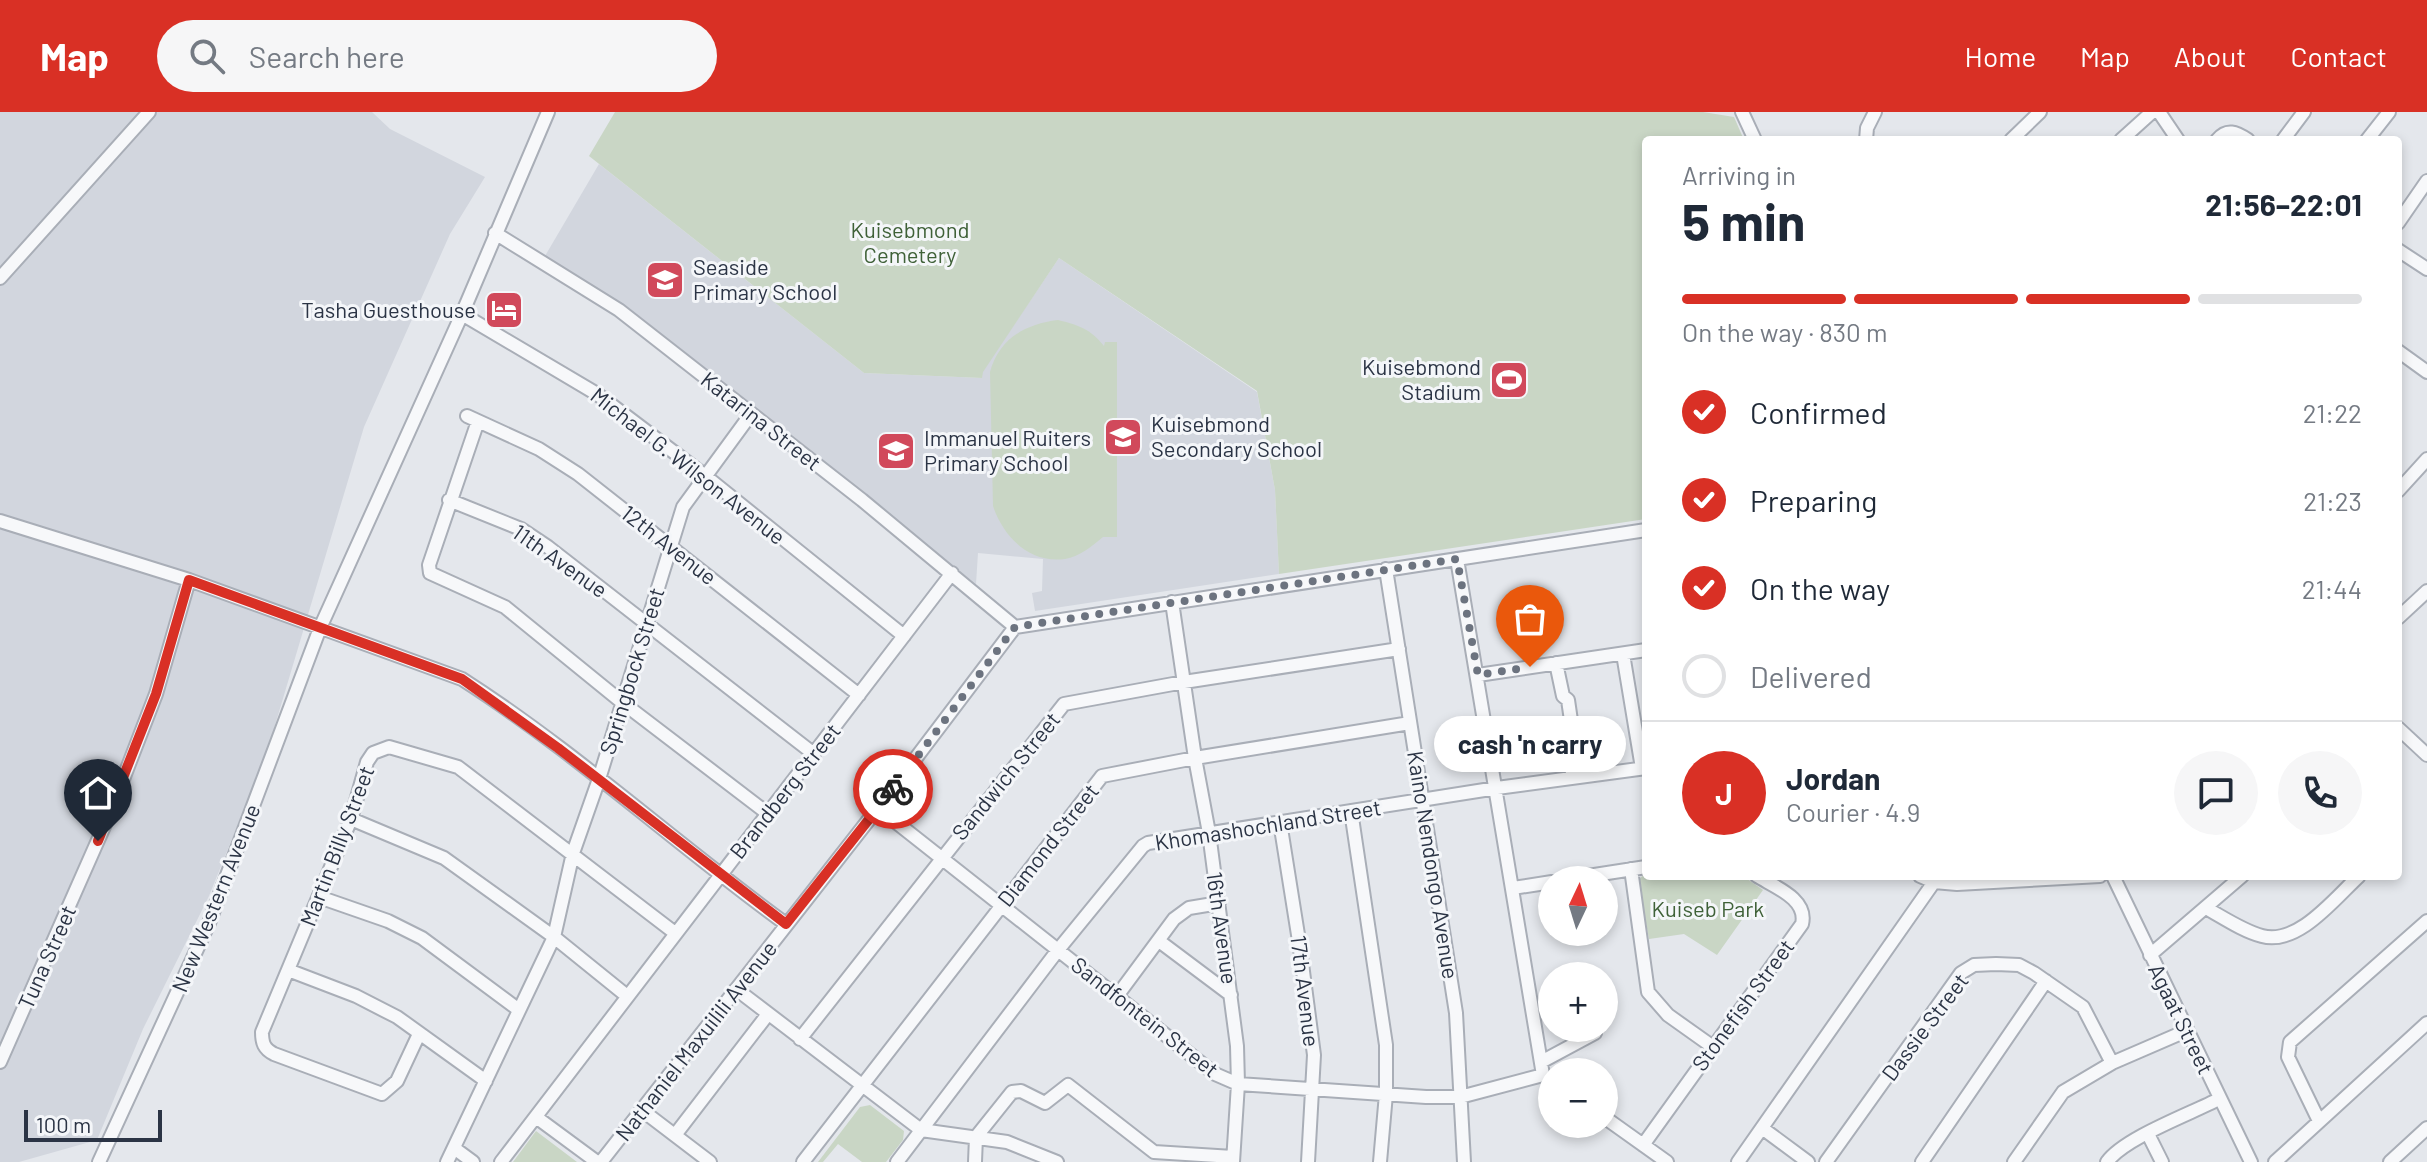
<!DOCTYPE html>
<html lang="en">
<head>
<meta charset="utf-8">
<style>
	:root { --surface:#fff; --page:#f6f6f7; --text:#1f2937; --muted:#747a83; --line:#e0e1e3; --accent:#d93025 }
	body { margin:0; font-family:Barlow,sans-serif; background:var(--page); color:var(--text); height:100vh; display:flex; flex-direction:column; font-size:30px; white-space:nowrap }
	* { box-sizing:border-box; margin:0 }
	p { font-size:26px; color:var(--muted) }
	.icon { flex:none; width:44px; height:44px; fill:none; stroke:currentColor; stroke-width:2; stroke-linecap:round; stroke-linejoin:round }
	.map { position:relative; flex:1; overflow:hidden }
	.drawer { position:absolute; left:1642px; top:24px; width:760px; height:744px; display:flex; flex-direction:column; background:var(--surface); border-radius:8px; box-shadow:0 4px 12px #0003 }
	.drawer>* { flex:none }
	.needle { width:52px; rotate:4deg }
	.buttons { position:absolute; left:1538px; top:754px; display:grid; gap:16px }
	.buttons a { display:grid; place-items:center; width:80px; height:80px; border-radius:50%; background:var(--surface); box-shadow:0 4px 12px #0003; font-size:40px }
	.scale { position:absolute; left:24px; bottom:20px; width:138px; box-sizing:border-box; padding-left:8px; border:4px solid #2b3445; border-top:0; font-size:22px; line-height:28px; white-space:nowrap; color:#2b3445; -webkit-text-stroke:6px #f4f6f9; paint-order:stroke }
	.pin { position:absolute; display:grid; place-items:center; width:68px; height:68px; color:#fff; margin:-82px -34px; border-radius:50% 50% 50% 0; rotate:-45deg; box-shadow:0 0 8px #0007 }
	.pin .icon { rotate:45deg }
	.courier { position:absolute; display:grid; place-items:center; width:80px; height:80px; margin:-40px; border:6px solid #d93025; border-radius:50%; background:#fff; color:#222; box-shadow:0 2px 10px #0007 }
	.bubble { position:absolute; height:56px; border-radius:28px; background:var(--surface); box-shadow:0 4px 12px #0003; font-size:26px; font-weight:700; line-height:56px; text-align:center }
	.overview em { font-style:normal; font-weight:700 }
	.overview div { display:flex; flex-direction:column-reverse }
	.overview { display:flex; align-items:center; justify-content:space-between; height:136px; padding:0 40px }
	h1 { font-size:52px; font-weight:700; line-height:60px }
	.bar { display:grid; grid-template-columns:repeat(4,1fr); gap:12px 8px; align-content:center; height:96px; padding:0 40px }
	.bar i { height:10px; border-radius:6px; background:var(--line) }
	.bar .active { background:var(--accent) }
	.bar p { grid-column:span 4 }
	.line { display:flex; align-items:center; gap:20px; padding:0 40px; border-top:2px solid var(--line) }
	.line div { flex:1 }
	.round { display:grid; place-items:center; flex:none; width:84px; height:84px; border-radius:42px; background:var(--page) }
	ol { padding:0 40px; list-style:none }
	li { display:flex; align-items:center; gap:24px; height:88px }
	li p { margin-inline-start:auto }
	li .icon { padding:8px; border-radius:50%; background:var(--accent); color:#fff; stroke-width:4 }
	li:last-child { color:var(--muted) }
	li i { width:44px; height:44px; border:4px solid var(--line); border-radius:50% }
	header { display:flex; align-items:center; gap:48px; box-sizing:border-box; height:112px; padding:0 40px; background:var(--accent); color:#fff }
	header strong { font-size:38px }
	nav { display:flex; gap:44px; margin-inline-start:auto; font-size:28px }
	.search { width:560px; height:72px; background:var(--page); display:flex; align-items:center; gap:20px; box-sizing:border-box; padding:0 28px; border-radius:44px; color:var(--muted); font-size:30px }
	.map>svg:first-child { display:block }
</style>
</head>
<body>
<header>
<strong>Map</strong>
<div class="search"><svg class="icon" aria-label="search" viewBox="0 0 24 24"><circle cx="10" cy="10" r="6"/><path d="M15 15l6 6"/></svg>Search here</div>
<nav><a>Home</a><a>Map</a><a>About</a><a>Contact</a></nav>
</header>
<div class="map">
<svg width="2427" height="1050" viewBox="0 0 2427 1050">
	<rect width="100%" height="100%" fill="#e4e7ec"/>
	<path fill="#d2d6de" d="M0 0H372L390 17 485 65 450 122 364 315 267 640 209 784 143 917 97 1028 19 1050H0Z
		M599 52 864 261 982 266V260L1059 146 1257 280 1275 378 1279 462 1035 499 1032 481 1042 479 1043 447 978 441 976 472 624 193 545 144Z"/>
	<path fill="#c9d6c5" d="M615 0H1703L1734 5 1744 28H1646V407L1279 462 1275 378 1257 279 1059 146 983 260 982 266 864 261 589 44Z
		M1058 208C1078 213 1091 217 1104 234L1105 230H1117V425H1103C1092 434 1079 445 1065 447 1029 452 1003 424 993 394L990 260C999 227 1025 212 1058 208Z
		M1646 761V764H1743L1763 778 1717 843 1684 822 1649 827 1638 768Z
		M870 993 904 1019 903 1028 886 1050H862L838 1032 823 1050H818L860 995Z
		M536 1019 577 1050H513Z"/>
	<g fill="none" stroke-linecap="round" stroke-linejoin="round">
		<g stroke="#a9aeb7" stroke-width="16">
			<path id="minor" d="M1742 0 1755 28
				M2159 0 2178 28
				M1866 28 1867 16 1875 0
				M2011 28 2040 0
				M2121 28 2152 0
				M2217 28C2227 16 2236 20 2248 28
				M2283 28 2304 0
				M2367 28 2389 0
				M2398 111 2427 69
				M495 121 619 198 862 388 1015 515
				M2398 138 2427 157
				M0 166 149 0
				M462 202 597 282 704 363 904 524
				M2398 239 2427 260
				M467 304 539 337 578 362 859 583
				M478 309 429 453 430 461 505 495 623 591 767 701
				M2398 379 2427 347
				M449 388 521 417 548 435 814 642
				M0 409 189 468 462 567C576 640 677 733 786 812
				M1457 447 1543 963
				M1386 457 1456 901 1464 1050
				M1172 490 1195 646 1209 721 1237 934 1238 972 1233 1050
				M2398 506 2427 479
				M1623 542 1642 656
				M1556 551 1563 584 1568 588 1574 629 1571 638 1572 665
				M1478 563 1646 538
				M2398 616 2427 643
				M878 696 1215 962 1238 972 1426 985H1460L1543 963
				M1351 699 1386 933V982L1380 1050
				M351 707 444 746 554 825 627 884
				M1280 710 1299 829 1314 943 1308 1050
				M1631 757 1648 880 1668 903 1713 935
				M1920 764 1934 770 1957 772 2100 764
				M2113 764 2251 1050
				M1562 768 1646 755
				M1513 776 1552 770
				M319 785 388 809 422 826 519 898
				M2206 796C2224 806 2243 819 2262 824 2298 834 2335 786 2359 764
				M1159 829 1231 883
				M2150 843 2242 764
				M288 858 356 884 397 905 486 969
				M736 877 921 1018 1007 1030 1057 1050
				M1117 884 1174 807 1189 796 1219 791
				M419 922 397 969 382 982 274 942C264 937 262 931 262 920L351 707 367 650 373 641 389 635 458 655 675 821
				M800 927 1064 592 1184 570 1399 537
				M0 950 110 701 156 582 189 468
				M1541 950 1595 921
				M643 999 710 1050
				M536 1005 597 1050
				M1604 1005 1667 1050
				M2319 1009 2288 945 2290 930 2427 809
				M1762 1016 1808 1050
				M2148 1022 2162 1050
				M675 1023 768 902
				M1643 1033 1802 812C1808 787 1775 775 1757 764
				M454 1036 473 1050
				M99 1050 209 811 320 516 462 202 548 0
				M447 1050 554 825 573 741 599 667 683 395 751 302
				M501 1050 952 461
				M601 1050 878 696 1015 515 1646 418
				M803 1050 1102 664 1195 646 1410 611
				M897 1050 1058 838 1143 734 1148 731 1497 676 1646 656
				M975 1050 976 1025 1012 980 1021 979 1045 991 1068 973 1154 1040 1233 1045
				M1738 1050 1934 770
				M1826 1050 1961 861 1974 853 1996 852 2019 853 2034 861 2083 895 2112 951
				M1922 1050 2046 869
				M2014 1050 2063 980 2112 951 2186 919
				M2107 1050C2124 1026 2190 1002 2219 987
				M2275 1050 2427 911
				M2390 1050 2427 1016"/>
		</g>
		<use href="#minor" stroke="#f7f8fa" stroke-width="12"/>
	</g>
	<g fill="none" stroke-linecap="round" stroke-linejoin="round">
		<path stroke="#6c737f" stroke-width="8" stroke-dasharray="0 14.4" d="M893 677 1015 515 1457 447 1478 563 1530 555"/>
		<path stroke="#d93025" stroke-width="10" d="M98 729 156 582 189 468 462 567 558 636 786 812 893 677"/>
	</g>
	<defs>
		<g id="school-square" transform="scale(2)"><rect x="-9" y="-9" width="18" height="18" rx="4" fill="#d1495b" stroke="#f4f6f9"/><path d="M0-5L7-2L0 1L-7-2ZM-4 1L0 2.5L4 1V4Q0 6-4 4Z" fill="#fff"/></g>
		<g id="hotel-square" transform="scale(2)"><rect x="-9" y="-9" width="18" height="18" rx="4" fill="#d1495b" stroke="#f4f6f9"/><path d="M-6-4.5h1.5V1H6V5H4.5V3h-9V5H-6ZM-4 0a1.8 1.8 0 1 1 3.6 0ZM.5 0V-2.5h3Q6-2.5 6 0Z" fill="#fff"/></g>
		<g id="stadium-square" transform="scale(2)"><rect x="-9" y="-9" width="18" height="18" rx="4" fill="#d1495b" stroke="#f4f6f9"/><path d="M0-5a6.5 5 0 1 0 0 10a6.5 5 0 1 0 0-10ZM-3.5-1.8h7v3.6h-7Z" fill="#fff"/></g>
	</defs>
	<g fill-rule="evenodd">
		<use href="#school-square" x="665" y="168"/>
		<use href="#hotel-square" x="504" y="198"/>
		<use href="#stadium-square" x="1509" y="268"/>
		<use href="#school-square" x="1123" y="325"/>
		<use href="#school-square" x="896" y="339"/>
	</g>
	<g text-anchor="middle" stroke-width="6" stroke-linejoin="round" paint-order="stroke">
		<g font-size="22" fill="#3f6138" stroke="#f4f6f9">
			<text x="910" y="126">Kuisebmond<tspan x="910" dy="25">Cemetery</tspan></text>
			<text x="1708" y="805">Kuiseb Park</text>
		</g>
		<g font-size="22" fill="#2b3445" stroke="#f4f6f9" text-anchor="start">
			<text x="693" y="163">Seaside<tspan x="693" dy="25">Primary School</tspan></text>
			<text x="476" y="206" text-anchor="end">Tasha Guesthouse</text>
			<text x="1481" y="263" text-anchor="end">Kuisebmond<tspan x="1481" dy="25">Stadium</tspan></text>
			<text x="1151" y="320">Kuisebmond<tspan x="1151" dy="25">Secondary School</tspan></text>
			<text x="924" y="334">Immanuel Ruiters<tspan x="924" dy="25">Primary School</tspan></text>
		</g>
		<g font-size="22" fill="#2b3445" stroke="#f4f6f9">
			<text transform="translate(761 309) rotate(38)" y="8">Katarina Street</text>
			<text transform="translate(688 354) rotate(38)" y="8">Michael G. Wilson Avenue</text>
			<text transform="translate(669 433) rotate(38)" y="8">12th Avenue</text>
			<text transform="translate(560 449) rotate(35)" y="8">11th Avenue</text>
			<text transform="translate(632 559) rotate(-73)" y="8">Springbock Street</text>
			<text transform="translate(1006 664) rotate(-51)" y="8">Sandwich Street</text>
			<text transform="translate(785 679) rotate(-52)" y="8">Brandberg Street</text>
			<text transform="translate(1268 713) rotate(-9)" y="8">Khomashochland Street</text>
			<text transform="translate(1048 733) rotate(-52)" y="8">Diamond Street</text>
			<text transform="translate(337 734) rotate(-69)" y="8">Martin Billy Street</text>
			<text transform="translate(1433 753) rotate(81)" y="8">Kaino Nendongo Avenue</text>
			<text transform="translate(216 786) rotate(-68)" y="8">New Western Avenue</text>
			<text transform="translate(1222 816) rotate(82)" y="8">16th Avenue</text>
			<text transform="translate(47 845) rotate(-66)" y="8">Tuna Street</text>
			<text transform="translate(1305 879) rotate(83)" y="8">17th Avenue</text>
			<text transform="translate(1743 893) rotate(-54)" y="8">Stonefish Street</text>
			<text transform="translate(1145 905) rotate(38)" y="8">Sandfontein Street</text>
			<text transform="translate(2181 907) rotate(64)" y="8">Agaat Street</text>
			<text transform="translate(1925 915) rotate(-53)" y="8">Dassie Street</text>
			<text transform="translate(696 929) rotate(-52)" y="8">Nathaniel Maxuilili Avenue</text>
		</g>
	</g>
</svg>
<div class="buttons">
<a><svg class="needle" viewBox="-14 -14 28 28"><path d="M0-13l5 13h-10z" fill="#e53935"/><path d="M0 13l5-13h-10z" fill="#747a83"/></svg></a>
<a>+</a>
<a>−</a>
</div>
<div class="scale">100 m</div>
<div class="pin" style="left:1530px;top:555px;background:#ea580c"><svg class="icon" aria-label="bag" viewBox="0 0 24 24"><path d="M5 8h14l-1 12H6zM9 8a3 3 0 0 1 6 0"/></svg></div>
<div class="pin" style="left:98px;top:729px;background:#1f2937"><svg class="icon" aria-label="home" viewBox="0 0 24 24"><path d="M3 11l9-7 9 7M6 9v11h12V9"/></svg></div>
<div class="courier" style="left:893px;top:677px"><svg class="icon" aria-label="bike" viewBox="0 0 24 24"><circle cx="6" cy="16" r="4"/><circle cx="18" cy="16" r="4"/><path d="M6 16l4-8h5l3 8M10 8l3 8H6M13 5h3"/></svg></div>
<div class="bubble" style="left:1434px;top:604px;width:192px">cash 'n carry</div>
<section class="drawer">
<div class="overview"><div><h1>5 min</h1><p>Arriving in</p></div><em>21:56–22:01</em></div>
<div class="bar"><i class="active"></i><i class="active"></i><i class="active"></i><i></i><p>On the way · 830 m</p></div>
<ol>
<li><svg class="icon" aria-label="check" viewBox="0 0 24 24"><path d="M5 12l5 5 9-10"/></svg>Confirmed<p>21:22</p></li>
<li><svg class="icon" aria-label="check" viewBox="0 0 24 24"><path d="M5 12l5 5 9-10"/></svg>Preparing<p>21:23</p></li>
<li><svg class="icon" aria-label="check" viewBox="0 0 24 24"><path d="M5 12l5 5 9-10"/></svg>On the way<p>21:44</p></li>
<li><i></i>Delivered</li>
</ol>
<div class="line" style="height:144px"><b class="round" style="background:var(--accent);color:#fff">J</b><div><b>Jordan</b><p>Courier · 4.9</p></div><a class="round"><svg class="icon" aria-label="chat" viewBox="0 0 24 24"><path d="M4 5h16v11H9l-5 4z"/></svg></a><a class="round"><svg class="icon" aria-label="phone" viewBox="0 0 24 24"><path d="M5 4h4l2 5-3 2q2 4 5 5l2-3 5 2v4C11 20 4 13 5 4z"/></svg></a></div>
</section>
</div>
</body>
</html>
